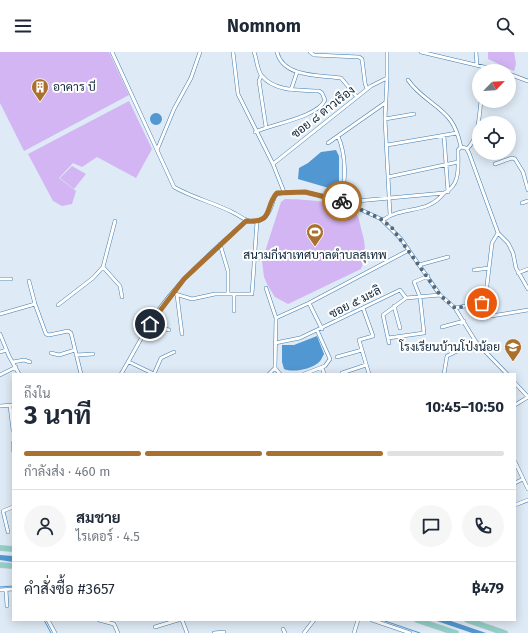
<!DOCTYPE html>
<html lang="th">
<head>
<meta charset="utf-8">
<style>
	:root { --surface:#fff; --page:#f6f6f7; --text:#1f2937; --muted:#747a83; --line:#e0e1e3; --accent:#a9702f }
	body { margin:0; font-family:"Fira Sans",Sarabun,sans-serif; background:var(--page); color:var(--text); height:100vh; display:flex; flex-direction:column; font-size:15px; white-space:nowrap }
	* { box-sizing:border-box; margin:0 }
	p { font-size:13px; color:var(--muted) }
	.icon { flex:none; width:22px; height:22px; fill:none; stroke:currentColor; stroke-width:2; stroke-linecap:round; stroke-linejoin:round }
	.map { position:relative; flex:1; overflow:hidden }
	.details { position:absolute; left:12px; top:321px; width:504px; height:248px; display:flex; flex-direction:column; background:var(--surface); border-radius:0px; box-shadow:0 2px 10px #0003 }
	.details>* { flex:none }
	.needle { width:26px; rotate:65deg }
	.controls { position:absolute; left:472px; top:12px; display:grid; gap:8px }
	.controls a { display:grid; place-items:center; width:44px; height:44px; border-radius:50%; background:var(--surface); box-shadow:0 2px 10px #0003; font-size:20px }
	.pin { position:absolute; display:grid; place-items:center; width:34px; height:34px; color:#fff; margin:-17px; border:2px solid #fff; border-radius:50%; box-shadow:0 1px 4px #0007 }
	.courier { position:absolute; display:grid; place-items:center; width:40px; height:40px; margin:-20px; border:3px solid #a9702f; border-radius:50%; background:#fff; color:#222; box-shadow:0 1px 5px #0007 }
	.summary em { font-style:normal; font-weight:700 }
	.summary div { display:flex; flex-direction:column-reverse }
	.summary { display:flex; align-items:center; justify-content:space-between; height:68px; padding:0 12px }
	h1 { font-size:26px; font-weight:700; line-height:30px }
	.bar { display:grid; grid-template-columns:repeat(4,1fr); gap:6px 4px; align-content:center; height:48px; padding:0 12px }
	.bar i { height:5px; border-radius:3px; background:var(--line) }
	.bar .selected { background:var(--accent) }
	.bar p { grid-column:span 4 }
	.line { display:flex; align-items:center; gap:10px; padding:0 12px; border-top:1px solid var(--line) }
	.line div { flex:1 }
	.round { display:grid; place-items:center; flex:none; width:42px; height:42px; border-radius:21px; background:var(--page) }
	header { display:flex; justify-content:space-between; align-items:center; height:52px; padding:0 12px; background:var(--surface); font-size:18px; font-weight:700 }
	.map>svg:first-child { display:block }
</style>
</head>
<body>
<header><svg class="icon" aria-label="menu" viewBox="0 0 24 24"><path d="M4 6h16M4 12h16M4 18h16"/></svg>Nomnom<svg class="icon" aria-label="search" viewBox="0 0 24 24"><circle cx="10" cy="10" r="6"/><path d="M15 15l6 6"/></svg></header>
<div class="map">
<svg width="528" height="581" viewBox="0 0 528 581">
	<rect width="100%" height="100%" fill="#deeaf5"/>
	<path fill="#d3b5f3" d="M0 0H109L129 43 24 99 0 51Z
		M488 0H514L516 12 514 19 488 7Z
		M129 49 152 97 136 126 97 105 82 115 73 111 59 126 76 139 72 152 62 154 53 149 28 102Z
		M72 114 86 122 74 137 60 126Z
		M285 147C298 147 344 150 353 157 359 162 360 173 362 180 366 194 366 204 361 217L288 252 275 245 268 234 264 225 262 209 281 150Z"/>
	<path fill="#5197d2" d="M150 67a6 6 0 1 1 12 0a6 6 0 1 1-12 0Z
		M336 98 339 104V139L298 127 299 116 308 111 321 100Z
		M317 284 324 302C322 305 321 309 318 311 311 317 293 321 284 317L282 310V293H294Z
		M0 503 13 504V510L0 508Z
		M434 568H448L486 581H472Z"/>
	<g fill="none" stroke-linecap="round" stroke-linejoin="round">
		<path stroke="#5197d2" stroke-width="1" d="M0 535 13 534
			M44 568 51 581
			M382 568 420 581"/>
		<g stroke="#447dae" stroke-width="4">
			<path id="street" d="M112 0 174 135C193 146 215 151 234 161 242 165 247 171 257 169 269 168 272 152 275 143L284 140H305L342 149 381 167 401 187 440 243 455 256 476 290 507 322
				M233 0 238 42 273 112 284 140
				M254 0C257 7 257 19 262 24 275 40 301 38 319 39L322 41 325 48C318 65 272 72 255 80
				M277 0C283 26 321 23 341 26L357 45
				M310 0 314 3 359 5 362 7 365 31 367 37
				M387 0V26L385 67 390 163
				M421 0 501 19
				M476 0 477 13
				M509 22 528 29
				M261 24 259 29 266 75
				M408 28C421 47 440 53 451 69 456 76 459 86 461 95
				M291 38 297 20
				M385 67 414 62
				M338 84C347 105 345 127 342 149
				M444 84 448 140
				M328 91 385 51
				M387 93 457 81
				M461 95 466 96 469 101 498 181 508 191 513 201 516 216 528 237
				M467 97C479 86 479 64 481 49
				M157 98 174 57 191 26 200 0
				M273 112 371 34 387 26
				M495 112 512 106 515 107 523 120 528 138
				M388 125 458 110
				M346 150 444 141C461 133 458 115 458 98L461 95
				M522 151 528 149
				M383 168C404 153 427 163 444 141
				M115 169 103 215 120 234 122 245
				M220 192 228 219V242
				M254 205 268 206
				M419 213 448 205
				M474 218 489 216
				M518 221 528 217
				M0 227H11
				M29 229 35 252 46 282 49 283 68 279 71 281 81 322
				M266 236 276 266 275 316 280 322
				M172 241 192 247 215 242H252L257 169
				M177 243 182 282
				M309 251 322 277
				M482 251 485 259 491 264 528 258
				M58 253 93 226 103 215
				M394 254 400 276
				M363 256 373 284 359 288 369 322
				M455 256 485 250 492 191 498 181
				M234 259V242
				M0 262 35 252
				M276 266 309 251 409 198
				M150 272 169 278
				M442 275 464 269
				M0 282 9 304 19 322
				M388 286 424 281 420 245 414 230 428 224
				M275 291 300 286 400 238 406 246 440 243
				M389 291 383 263 406 246
				M0 300 6 298
				M51 301 59 303 75 298
				M76 303 93 302
				M337 305 362 298
				M13 310 24 308 30 310
				M129 310 154 322
				M322 315 324 322
				M342 321 366 313
				M121 322C132 304 142 284 153 266 177 229 213 199 246 169
				M154 322 161 306 174 300
				M269 322 275 316
				M304 322 325 314 330 307 317 278
				M444 322 447 304 476 290
				M0 323 16 315
				M515 331 528 345
				M515 353 528 345
				M0 354 13 353
				M10 354 13 378
				M13 391V398
				M515 410 528 437
				M515 431 523 427
				M515 453 528 448
				M8 480 3 459 13 455
				M0 538 13 537
				M6 538 7 554
				M48 568 55 581
				M99 568 114 572 118 581
				M182 568 187 581
				M372 568 410 581
				M155 575 178 568
				M283 577 285 581
				M214 581 224 580
				M304 581 314 568
				M354 581 358 568"/>
		</g>
		<g stroke="#c0c6cb" stroke-width="6">
			<path id="primary" d="M0 496 13 497
				M0 513 13 514
				M417 568 456 581
				M467 568 505 581"/>
		</g>
		<use href="#street" stroke="#fff" stroke-width="3"/>
		<use href="#primary" stroke="#93cec8" stroke-width="5"/>
	</g>
	<g fill="none" stroke-linecap="round" stroke-linejoin="round">
		<path stroke="#56697a" stroke-width="4" stroke-dasharray="0 7.2" d="M342 149 381 167 392 176 440 243 455 256 482 251"/>
		<path stroke="#a9702f" stroke-width="5" d="M150 272 184 227 246 169C275 171 264 155 277 141L305 140 342 149"/>
	</g>
	<defs>
		<g id="building-pin" transform="scale(0.9)"><path d="M0 17L-7.5 6A9.5 9.5 0 1 1 7.5 6Z" fill="#a9702f" stroke="#fff"/><path d="M-4-6H4V6H1V3H-1V6H-4ZM-2.5-4.3h1.7v1.8h-1.7ZM.8-4.3h1.7v1.8H.8ZM-2.5-1h1.7V.8h-1.7ZM.8-1h1.7V.8H.8Z" fill="#fff"/></g>
		<g id="stadium-pin" transform="scale(0.9)"><path d="M0 17L-7.5 6A9.5 9.5 0 1 1 7.5 6Z" fill="#a9702f" stroke="#fff"/><path d="M0-5a6.5 5 0 1 0 0 10a6.5 5 0 1 0 0-10ZM-3.5-1.8h7v3.6h-7Z" fill="#fff"/></g>
		<g id="school-pin" transform="scale(0.9)"><path d="M0 17L-7.5 6A9.5 9.5 0 1 1 7.5 6Z" fill="#a9702f" stroke="#fff"/><path d="M0-5L7-2L0 1L-7-2ZM-4 1L0 2.5L4 1V4Q0 6-4 4Z" fill="#fff"/></g>
	</defs>
	<g fill-rule="evenodd">
		<use href="#building-pin" x="40" y="35"/>
		<use href="#stadium-pin" x="315" y="180"/>
		<use href="#school-pin" x="513" y="295"/>
	</g>
	<g text-anchor="middle" stroke-width="4" stroke-linejoin="round" paint-order="stroke">
		<g font-size="12" fill="#0c2438" stroke="#fff" text-anchor="start">
			<text x="53" y="39">อาคาร บี</text>
			<text x="315" y="207" text-anchor="middle">สนามกีฬาเทศบาลตำบลสุเทพ</text>
			<text x="500" y="299" text-anchor="end">โรงเรียนบ้านโป่งน้อย</text>
		</g>
		<g font-size="12" fill="#0c2438" stroke="#fff">
			<text transform="translate(323 60) rotate(-38)" y="4">ซอย ๘ ดาวเรือง</text>
			<text transform="translate(355 250) rotate(-27)" y="4">ซอย ๕ มะลิ</text>
		</g>
	</g>
</svg>
<div class="controls">
<a><svg class="needle" viewBox="-14 -14 28 28"><path d="M0-13l5 13h-10z" fill="#e53935"/><path d="M0 13l5-13h-10z" fill="#747a83"/></svg></a>
<a><svg class="icon" aria-label="locate" viewBox="0 0 24 24"><circle cx="12" cy="12" r="6"/><path d="M12 2v4M12 18v4M2 12h4M18 12h4"/></svg></a>
</div>
<div class="pin" style="left:482px;top:251px;background:#ea580c"><svg class="icon" aria-label="bag" viewBox="0 0 24 24"><path d="M5 8h14l-1 12H6zM9 8a3 3 0 0 1 6 0"/></svg></div>
<div class="pin" style="left:150px;top:272px;background:#1f2937"><svg class="icon" aria-label="home" viewBox="0 0 24 24"><path d="M3 11l9-7 9 7M6 9v11h12V9"/></svg></div>
<div class="courier" style="left:342px;top:149px"><svg class="icon" aria-label="bike" viewBox="0 0 24 24"><circle cx="6" cy="16" r="4"/><circle cx="18" cy="16" r="4"/><path d="M6 16l4-8h5l3 8M10 8l3 8H6M13 5h3"/></svg></div>
<section class="details">
<div class="summary"><div><h1>3 นาที</h1><p>ถึงใน</p></div><em>10:45–10:50</em></div>
<div class="bar"><i class="selected"></i><i class="selected"></i><i class="selected"></i><i></i><p>กำลังส่ง · 460 m</p></div>
<div class="line" style="height:72px"><a class="round"><svg class="icon" aria-label="person" viewBox="0 0 24 24"><circle cx="12" cy="8" r="4"/><path d="M4 21q1-7 8-7t8 7"/></svg></a><div><b>สมชาย</b><p>ไรเดอร์ · 4.5</p></div><a class="round"><svg class="icon" aria-label="chat" viewBox="0 0 24 24"><path d="M4 5h16v11H9l-5 4z"/></svg></a><a class="round"><svg class="icon" aria-label="phone" viewBox="0 0 24 24"><path d="M5 4h4l2 5-3 2q2 4 5 5l2-3 5 2v4C11 20 4 13 5 4z"/></svg></a></div>
<div class="line" style="height:52px"><div>คำสั่งซื้อ #3657</div><b>฿479</b></div>
</section>
</div>
</body>
</html>
